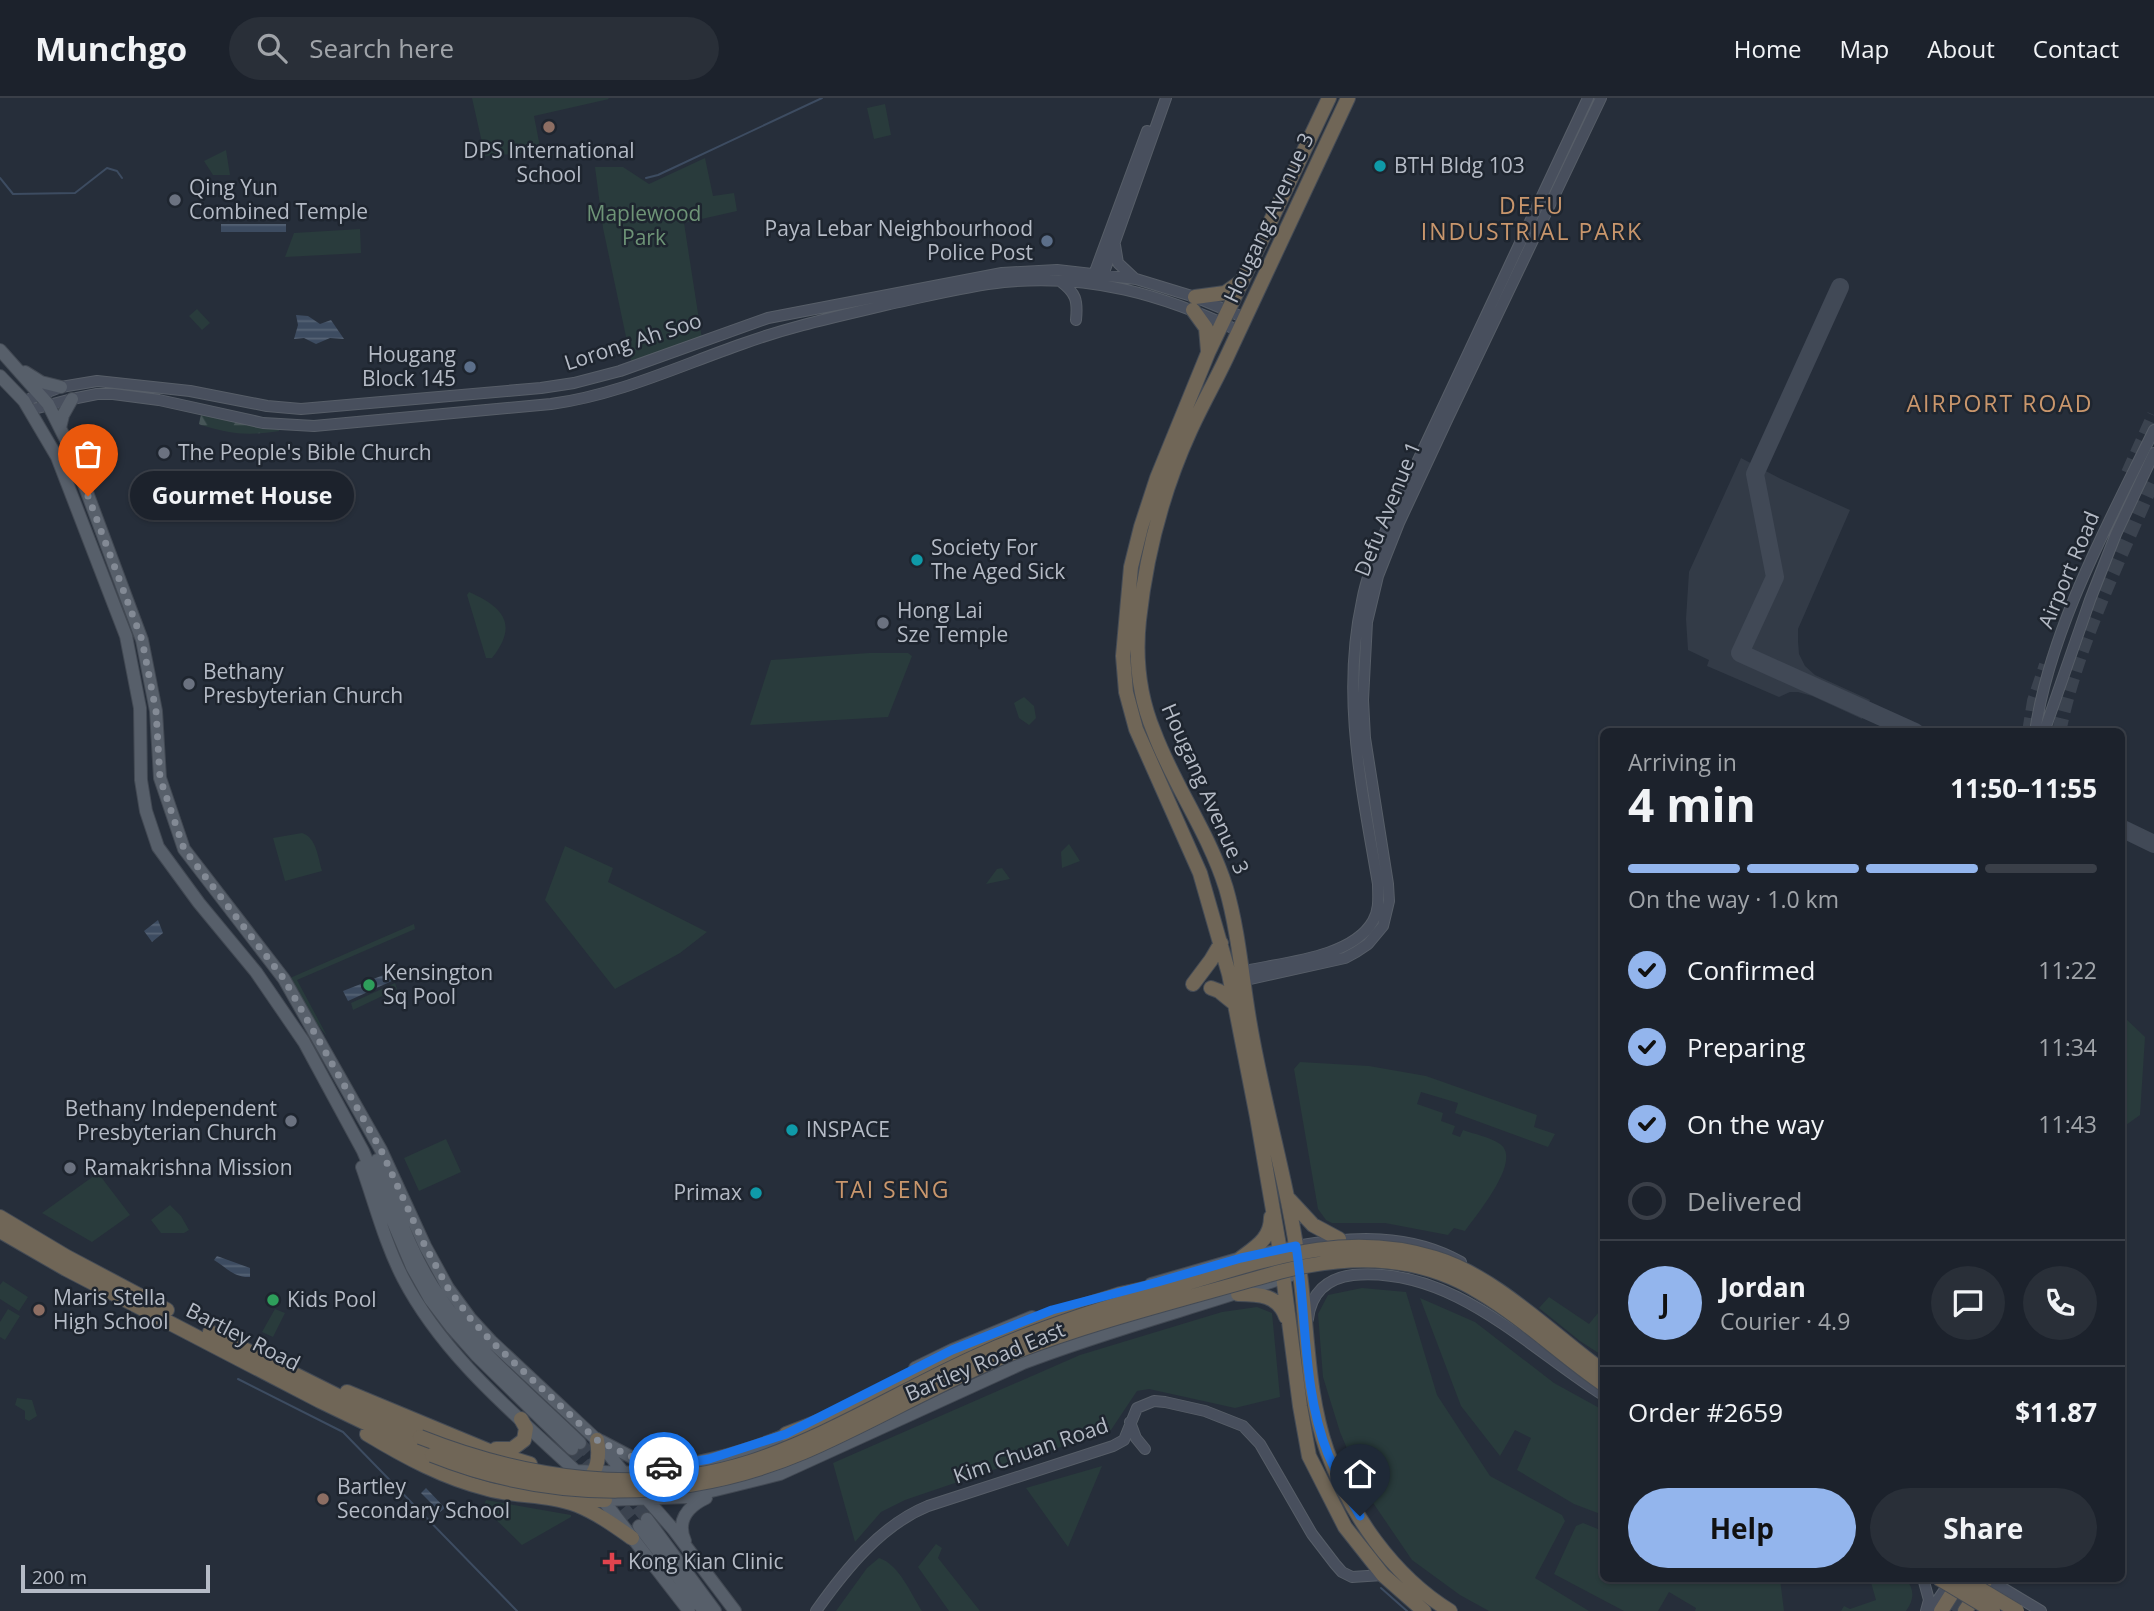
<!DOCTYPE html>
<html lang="en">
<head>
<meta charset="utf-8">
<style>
	:root { --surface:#1c222c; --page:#292f38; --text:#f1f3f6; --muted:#a0a4a9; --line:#3a3f48; --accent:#93b5ed }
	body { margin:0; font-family:"Open Sans",sans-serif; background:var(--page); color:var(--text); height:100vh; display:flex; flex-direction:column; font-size:26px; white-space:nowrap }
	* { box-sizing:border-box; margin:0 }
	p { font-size:23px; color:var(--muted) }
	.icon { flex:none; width:38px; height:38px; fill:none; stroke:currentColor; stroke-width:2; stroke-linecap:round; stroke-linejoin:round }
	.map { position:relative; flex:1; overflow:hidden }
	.sheet { position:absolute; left:1600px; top:630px; width:525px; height:854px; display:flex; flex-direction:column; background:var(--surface); border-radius:10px; box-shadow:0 2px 5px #0004,0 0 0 2px var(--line) }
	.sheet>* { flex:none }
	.scale { position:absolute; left:21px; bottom:18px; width:189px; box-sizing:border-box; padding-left:7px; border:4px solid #b5bbc6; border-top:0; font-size:19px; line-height:24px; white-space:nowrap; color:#b5bbc6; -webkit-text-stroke:5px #1e252f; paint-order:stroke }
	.pin { position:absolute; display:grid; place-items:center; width:60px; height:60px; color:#fff; margin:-72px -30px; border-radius:50% 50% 50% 0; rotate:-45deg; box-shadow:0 0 7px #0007 }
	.pin .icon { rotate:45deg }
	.courier { position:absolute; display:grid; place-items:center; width:70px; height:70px; margin:-35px; border:5px solid #1a73e8; border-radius:50%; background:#fff; color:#222; box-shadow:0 2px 9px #0007 }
	.bubble { position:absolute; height:49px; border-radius:24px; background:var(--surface); box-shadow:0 2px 5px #0004,0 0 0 2px var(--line); font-size:23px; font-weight:700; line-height:49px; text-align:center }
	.headline em { font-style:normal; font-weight:700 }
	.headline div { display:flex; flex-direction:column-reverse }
	.headline { display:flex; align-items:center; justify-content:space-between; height:119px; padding:0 28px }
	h1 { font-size:46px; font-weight:700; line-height:52px }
	.bar { display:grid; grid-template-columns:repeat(4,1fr); gap:10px 7px; align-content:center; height:84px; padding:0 28px }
	.bar i { height:9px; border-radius:5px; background:var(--line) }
	.bar .current { background:var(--accent) }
	.bar p { grid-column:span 4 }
	.line { display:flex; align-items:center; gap:18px; padding:0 28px; border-top:2px solid var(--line) }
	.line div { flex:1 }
	.round { display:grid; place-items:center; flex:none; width:74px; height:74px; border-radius:37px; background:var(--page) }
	ol { padding:0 28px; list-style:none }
	li { display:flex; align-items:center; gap:21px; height:77px }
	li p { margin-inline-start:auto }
	li .icon { padding:7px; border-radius:50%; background:var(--accent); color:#111; stroke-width:4 }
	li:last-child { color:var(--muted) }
	li i { width:38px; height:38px; border:4px solid var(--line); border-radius:50% }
	.primary-button { display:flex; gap:14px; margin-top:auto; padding:14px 28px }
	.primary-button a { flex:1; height:80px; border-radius:42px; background:var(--accent); color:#111; font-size:28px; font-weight:700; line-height:80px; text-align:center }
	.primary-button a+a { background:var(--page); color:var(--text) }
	header { display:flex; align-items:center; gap:42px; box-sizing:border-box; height:98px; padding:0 35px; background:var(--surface); border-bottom:2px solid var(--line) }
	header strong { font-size:33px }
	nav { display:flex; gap:38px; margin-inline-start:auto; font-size:24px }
	.search { width:490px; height:63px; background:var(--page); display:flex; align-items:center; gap:18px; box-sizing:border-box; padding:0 24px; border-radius:38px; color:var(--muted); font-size:26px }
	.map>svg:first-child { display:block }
</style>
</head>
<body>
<header>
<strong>Munchgo</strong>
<div class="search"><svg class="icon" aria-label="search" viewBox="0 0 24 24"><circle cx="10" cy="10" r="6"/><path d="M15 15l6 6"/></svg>Search here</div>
<nav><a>Home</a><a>Map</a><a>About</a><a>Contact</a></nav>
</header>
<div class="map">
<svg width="2154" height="1513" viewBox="0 0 2154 1513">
	<defs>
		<pattern id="forest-firs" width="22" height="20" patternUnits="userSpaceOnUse" patternTransform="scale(1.75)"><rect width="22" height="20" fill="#293b3c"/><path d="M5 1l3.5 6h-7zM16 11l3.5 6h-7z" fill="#465557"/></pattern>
		<pattern id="water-rules" width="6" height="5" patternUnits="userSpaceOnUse" patternTransform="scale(1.75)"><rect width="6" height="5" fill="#3d4c61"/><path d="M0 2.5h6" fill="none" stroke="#576476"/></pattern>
	</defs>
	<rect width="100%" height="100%" fill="#262e3a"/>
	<path fill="#333b47" d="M1741 360 1781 381 1850 412 1798 531V543L1799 556 1805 568 1815 577 1870 602 1862 621 1812 598 1798 594H1790L1779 599 1772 596 1707 568 1709 562 1688 552 1686 521 1689 474Z"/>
	<path fill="#293b3c" d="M472 0H608L609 1 534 18 541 54 485 58Z
		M885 6 891 37 874 41 867 10Z
		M226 52 230 77H213L204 63Z
		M705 60 713 98 734 95 737 113 684 125 702 241 632 267 603 130 595 69H623L649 86Z
		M360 131 361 155 285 159 294 135Z
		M197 211 210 225 202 232 189 218Z
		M469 494C503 509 519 526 492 560H486L467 497Z
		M869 555H908L912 558 888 619 750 627 771 562Z
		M1024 599 1034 608 1036 620 1029 627 1019 620 1014 605Z
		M302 735C316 739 318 759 322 773L285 783 273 740Z
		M1069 746 1080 763 1062 770 1061 754Z
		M565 748 613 770 608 784 707 834 680 855 615 891 545 802Z
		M1002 770 1010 781 986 786 997 771Z
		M414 826 415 831 297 882 327 938 311 919 290 880Z
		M395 885 397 891 353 912 351 905Z
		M2125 920 2145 939 2140 1017 2126 1027 2121 1001V928Z
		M1300 964 1369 968 1426 978 1537 1017 1534 1029 1555 1036 1548 1049 1455 1015 1458 1005 1421 994 1417 1006 1443 1015 1441 1023 1455 1028 1452 1036 1460 1039 1463 1032C1474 1036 1490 1039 1500 1046 1523 1062 1476 1117 1465 1133L1454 1130 1448 1137 1385 1125H1332L1326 1122 1318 1111 1294 971Z
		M446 1041 461 1074 419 1093 404 1060Z
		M98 1075 130 1117 92 1144 42 1115Z
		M170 1107 181 1118 189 1132 184 1135H161L151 1122Z
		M3 1183 28 1199 19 1213 0 1201V1187Z
		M1362 1190 1406 1194 1437 1297 1490 1378 1562 1417 1565 1423 1535 1480 1589 1513H1489L1460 1497 1412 1462 1365 1393 1340 1334 1323 1279 1318 1216 1328 1197Z
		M1549 1199 1589 1226 1598 1215 1603 1218V1258L1580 1243 1539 1210Z
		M1420 1200 1475 1224 1554 1285 1603 1312V1417L1574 1406 1517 1372 1531 1340 1515 1332 1500 1358 1461 1308Z
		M1257 1209 1272 1215 1280 1299 1235 1310 1149 1291 1137 1293 1111 1332 905 1402 881 1414 855 1444 833 1365 1080 1257 1222 1214Z
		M8 1211 20 1218 5 1242 0 1239V1224Z
		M275 1211 285 1215 273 1239 262 1234Z
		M17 1300 32 1302 37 1318 29 1323 25 1321V1313L15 1307Z
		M1102 1368 1068 1449 1026 1390Z
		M486 1402 571 1417V1419L522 1447 483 1409Z
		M1583 1425 1603 1433V1480L1780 1481 1784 1513H1695L1696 1510 1669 1494 1658 1513H1624L1554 1476 1576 1428Z
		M936 1446 942 1450 938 1460 980 1513H949L918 1469Z
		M879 1460C899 1466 911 1496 922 1513H836L867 1470Z
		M1870 1481H1906C1915 1492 1914 1502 1906 1513H1841L1844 1508 1850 1511 1876 1502Z"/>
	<path fill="url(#forest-firs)" d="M201 316 279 330V333C248 338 231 336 201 327L199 326Z"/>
	<path fill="url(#water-rules)" d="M221 126H286V134H221Z
		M296 217 308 218 320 226 331 222 344 241 330 240 316 246 304 240 294 241 298 227Z
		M207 390 211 410 172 415 171 406 188 401 190 396H197Z
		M158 822 163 835 152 844 144 833Z
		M391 874 394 882 348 903 343 893Z
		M217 1158 250 1170V1179C234 1180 226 1169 214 1162Z
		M426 1390 445 1410 440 1414 421 1395Z"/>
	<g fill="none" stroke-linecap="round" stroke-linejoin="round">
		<path stroke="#3d4c61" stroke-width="2" d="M0 80 13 96 75 95 107 70 117 73 122 80
			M646 80 658 77 822 0
			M238 1281 343 1334 517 1513
			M1381 1490 1407 1513"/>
		<path stroke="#414956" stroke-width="18" d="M1840 189 1755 376 1775 479 1740 555 1915 634
			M2121 730 2154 746"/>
		<path stroke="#3b434f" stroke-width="12" stroke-dasharray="12 6" stroke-linecap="butt" d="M580 1345 601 1368
			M572 1351 597 1380
			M625 1395 647 1421
			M612 1396 639 1428"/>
		<path stroke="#3b434f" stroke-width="14" stroke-dasharray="14 7" stroke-linecap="butt" d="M2128 375 2154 317
			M2029 634 2034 603 2046 567
			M2059 634C2077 546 2119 463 2154 381
			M1953 1513 1968 1487"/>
		<g stroke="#575e68" stroke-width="12">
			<path id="secondary" d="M1115 147 1118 165 1134 180
				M1093 179 1147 33
				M1102 180 1166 0
				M1060 183C1076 195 1078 202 1076 222
				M24 303 61 289 97 283 190 293 267 308 301 311 541 290 574 285 620 273 768 220 1002 175 1057 172 1136 181 1195 199 1245 220
				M30 312 72 301 97 296H113L159 302 263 325 314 328 551 306C618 297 679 268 742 246 791 228 840 218 890 206 928 198 966 188 1004 184 1090 176 1162 196 1239 233
				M2035 634C2050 531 2109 424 2154 332
				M2044 634 2090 502 2116 436 2154 355
				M1235 875C1275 865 1351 862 1373 823 1380 811 1378 798 1378 786 1362 691 1341 599 1362 503 1367 475 1380 448 1390 422L1588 0
				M1237 884 1345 860 1356 854 1368 846 1383 828 1389 803 1388 786 1365 640 1363 602 1367 524 1378 478 1399 425 1448 320 1601 0
				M1296 1148C1352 1138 1410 1135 1461 1164
				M1308 1221C1311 1195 1327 1180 1353 1177 1452 1168 1526 1248 1603 1297
				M1130 1324 1136 1340 1145 1351
				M1923 1480 1929 1502 1926 1513
				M1986 1480 2041 1513
				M816 1513C845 1472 881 1427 928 1408L1113 1348 1124 1342 1137 1310 1154 1303 1165 1304 1205 1313 1243 1328 1260 1346 1312 1436 1335 1466 1342 1474 1352 1479 1383 1477
				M1930 1513 1953 1480"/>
		</g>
		<g stroke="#424953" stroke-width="14">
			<path id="primary" d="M0 252 48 306 72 354 142 542 156 613 160 680 184 751 284 881 381 1052 425 1148 448 1190 470 1220 491 1243 597 1342 623 1374 673 1431 735 1513
				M25 274 41 284 61 289
				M0 278 24 303 57 359 126 538 140 610 141 682 146 713 158 749 199 805 256 874 304 944 363 1053 412 1169 430 1201 452 1230 477 1258 572 1351
				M60 330 63 317 72 301
				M377 1062C395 1107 411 1158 439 1198 477 1254 532 1298 580 1345
				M362 1069C375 1106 385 1145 403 1180 444 1259 516 1317 580 1377
				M1151 1186 1241 1160 1289 1150
				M915 1270 952 1252 1032 1219
				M601 1343 637 1362 657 1368
				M575 1373C595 1373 615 1376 635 1374 682 1370 751 1354 793 1333
				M600 1398 689 1513
				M605 1402 687 1399 780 1376 1023 1265C1111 1231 1202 1208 1291 1177
				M647 1421 715 1513
				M639 1428 704 1513
				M685 1443C676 1423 687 1409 706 1400"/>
		</g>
		<g stroke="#444b55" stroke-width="16">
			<path id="highway" d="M1329 0 1208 255 1157 380 1141 429 1131 469 1123 558 1126 594 1136 631 1200 775 1229 876 1257 1019 1279 1147 1300 1308 1309 1358 1345 1429 1383 1477 1424 1513
				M1348 0C1309 84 1269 168 1230 252 1218 279 1202 306 1190 333 1163 392 1146 458 1139 522 1135 560 1139 598 1154 634 1174 688 1209 735 1226 790 1239 835 1242 882 1250 927 1264 1010 1290 1092 1300 1176 1308 1235 1307 1296 1327 1353 1350 1416 1393 1478 1450 1513
				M1195 199 1225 195 1239 185
				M1193 212 1206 230 1208 253
				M1193 886 1211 862 1221 845
				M1211 890 1219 893 1235 906
				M1287 1099 1313 1127 1339 1141
				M0 1119 67 1159 167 1212
				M0 1133 66 1171 320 1303 432 1357
				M1241 1160C1257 1148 1271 1140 1271 1119
				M1238 1196C1259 1196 1278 1197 1286 1219
				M210 1234 420 1339
				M347 1294 489 1353 530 1366
				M367 1336C405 1359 444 1380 488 1391 517 1399 549 1396 577 1407 597 1415 615 1428 632 1440
				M786 1336 836 1317 897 1285 1042 1221 1120 1196 1162 1187
				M496 1351H512L524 1342 526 1330 521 1321
				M584 1386C598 1374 600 1359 597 1342
				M570 1401 605 1402
				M1941 1513 1953 1494 1965 1486
				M1965 1513 1987 1480"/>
		</g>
		<use href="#secondary" stroke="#484f5d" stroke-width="10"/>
		<use href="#primary" stroke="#575f6a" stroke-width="12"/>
		<use href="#highway" stroke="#706657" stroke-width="14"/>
		<g stroke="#444b55" stroke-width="16" stroke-linecap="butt">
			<path id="highway-bridge" d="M420 1339C523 1380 642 1399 750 1364 829 1338 900 1293 975 1259 1048 1225 1128 1203 1204 1180 1283 1156 1353 1135 1435 1160 1495 1178 1552 1236 1603 1273
				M432 1357C552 1405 684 1405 804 1354 874 1324 939 1284 1010 1256 1097 1222 1189 1200 1279 1174 1347 1156 1418 1156 1479 1194 1523 1220 1561 1257 1603 1286
				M1938 1480 1993 1513
				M1962 1480 2017 1513"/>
		</g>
		<use href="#highway-bridge" stroke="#706657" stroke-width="14"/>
	</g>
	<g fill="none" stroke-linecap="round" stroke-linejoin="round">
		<path stroke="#838a95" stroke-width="7" stroke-dasharray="0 12.6" d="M88 398 142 542 156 613 160 680 184 751 284 881 381 1052 425 1148 448 1190 470 1220 491 1243 597 1342 651 1368 664 1369"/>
		<path stroke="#1a73e8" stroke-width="9" d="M664 1369 709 1361 786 1336 952 1252 1052 1212 1158 1184 1241 1160 1296 1148C1307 1216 1302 1291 1328 1356 1337 1377 1348 1398 1360 1418"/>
	</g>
	<g fill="#8d6e63" stroke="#1e252f" stroke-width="2.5">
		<circle cx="549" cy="29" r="7"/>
		<circle cx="39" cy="1212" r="7"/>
		<circle cx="323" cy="1401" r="7"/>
	</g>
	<g fill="#0f9aa8" stroke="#1e252f" stroke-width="2.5">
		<circle cx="1380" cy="68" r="7"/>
		<circle cx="917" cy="462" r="7"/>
		<circle cx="792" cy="1032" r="7"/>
		<circle cx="756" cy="1095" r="7"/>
	</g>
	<g fill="#6b7280" stroke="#1e252f" stroke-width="2.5">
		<circle cx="175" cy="102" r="7"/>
		<circle cx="164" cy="355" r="7"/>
		<circle cx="883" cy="525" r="7"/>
		<circle cx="189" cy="586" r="7"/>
		<circle cx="291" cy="1023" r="7"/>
		<circle cx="70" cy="1070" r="7"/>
	</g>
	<g fill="#5c6f8a" stroke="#1e252f" stroke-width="2.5">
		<circle cx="1047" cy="143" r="7"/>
		<circle cx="470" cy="269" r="7"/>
	</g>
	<g fill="#2e9e5b" stroke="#1e252f" stroke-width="2.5">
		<circle cx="369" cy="887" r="7"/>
		<circle cx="273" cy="1202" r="7"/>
	</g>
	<path fill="#e0444e" stroke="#1e252f" stroke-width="2.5" d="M608.5 1453.5h7v7h7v7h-7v7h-7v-7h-7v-7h7z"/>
	<g text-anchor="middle" stroke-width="5" stroke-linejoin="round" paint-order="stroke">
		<g font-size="21" fill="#b5bbc6" stroke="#1e252f" text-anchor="start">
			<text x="549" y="60" text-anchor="middle">DPS International<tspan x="549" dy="24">School</tspan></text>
			<text x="1394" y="75">BTH Bldg 103</text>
			<text x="189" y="97">Qing Yun<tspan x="189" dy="24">Combined Temple</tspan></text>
			<text x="1033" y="138" text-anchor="end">Paya Lebar Neighbourhood<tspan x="1033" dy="24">Police Post</tspan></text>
			<text x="456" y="264" text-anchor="end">Hougang<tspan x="456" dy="24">Block 145</tspan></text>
			<text x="178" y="362">The People's Bible Church</text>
			<text x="931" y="457">Society For<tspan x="931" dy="24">The Aged Sick</tspan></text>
			<text x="897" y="520">Hong Lai<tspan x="897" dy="24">Sze Temple</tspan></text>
			<text x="203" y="581">Bethany<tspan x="203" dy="24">Presbyterian Church</tspan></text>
			<text x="383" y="882">Kensington<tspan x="383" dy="24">Sq Pool</tspan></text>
			<text x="277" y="1018" text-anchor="end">Bethany Independent<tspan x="277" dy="24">Presbyterian Church</tspan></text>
			<text x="806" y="1039">INSPACE</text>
			<text x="84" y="1077">Ramakrishna Mission</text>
			<text x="742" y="1102" text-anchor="end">Primax</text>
			<text x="53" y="1207">Maris Stella<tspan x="53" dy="24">High School</tspan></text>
			<text x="287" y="1209">Kids Pool</text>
			<text x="337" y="1396">Bartley<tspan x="337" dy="24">Secondary School</tspan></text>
			<text x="628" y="1471">Kong Kian Clinic</text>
		</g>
		<g font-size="21" fill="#6e9477" stroke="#1e252f">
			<text x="644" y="123">Maplewood<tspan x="644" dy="24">Park</tspan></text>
		</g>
		<g font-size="21" fill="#b5bbc6" stroke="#1e252f">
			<text transform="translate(1269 120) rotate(-65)" y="7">Hougang Avenue 3</text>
			<text transform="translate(633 244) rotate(-18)" y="7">Lorong Ah Soo</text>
			<text transform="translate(1388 411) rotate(-68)" y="7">Defu Avenue 1</text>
			<text transform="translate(2069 472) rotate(-67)" y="7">Airport Road</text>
			<text transform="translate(1205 691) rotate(66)" y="7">Hougang Avenue 3</text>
			<text transform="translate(243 1239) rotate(27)" y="7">Bartley Road</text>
			<text transform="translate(985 1264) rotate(-23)" y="7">Bartley Road East</text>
			<text transform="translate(1031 1353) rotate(-19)" y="7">Kim Chuan Road</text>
		</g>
		<g font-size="23" letter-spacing="2" fill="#c9966c" stroke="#1e252f">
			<text x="1532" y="116">DEFU<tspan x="1532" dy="26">INDUSTRIAL PARK</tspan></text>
			<text x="2000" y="314">AIRPORT ROAD</text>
			<text x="893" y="1100">TAI SENG</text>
		</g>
	</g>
</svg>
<div class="scale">200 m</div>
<div class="pin" style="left:88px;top:398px;background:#ea580c"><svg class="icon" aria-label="bag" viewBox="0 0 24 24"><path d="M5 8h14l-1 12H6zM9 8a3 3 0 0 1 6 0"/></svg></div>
<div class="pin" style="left:1360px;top:1418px;background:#1f2937"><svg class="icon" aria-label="home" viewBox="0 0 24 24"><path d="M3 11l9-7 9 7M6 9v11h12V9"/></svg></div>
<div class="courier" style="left:664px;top:1369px"><svg class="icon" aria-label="car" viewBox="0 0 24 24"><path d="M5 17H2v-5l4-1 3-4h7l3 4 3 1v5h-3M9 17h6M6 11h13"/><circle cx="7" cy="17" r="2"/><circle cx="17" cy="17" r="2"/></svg></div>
<div class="bubble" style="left:130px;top:373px;width:224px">Gourmet House</div>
<section class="sheet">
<div class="headline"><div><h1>4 min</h1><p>Arriving in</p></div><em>11:50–11:55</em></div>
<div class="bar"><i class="current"></i><i class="current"></i><i class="current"></i><i></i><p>On the way · 1.0 km</p></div>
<ol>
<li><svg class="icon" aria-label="check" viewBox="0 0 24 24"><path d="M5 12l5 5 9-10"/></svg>Confirmed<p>11:22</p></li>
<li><svg class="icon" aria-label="check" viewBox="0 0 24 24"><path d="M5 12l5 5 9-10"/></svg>Preparing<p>11:34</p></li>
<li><svg class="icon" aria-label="check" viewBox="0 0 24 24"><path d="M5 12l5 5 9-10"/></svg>On the way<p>11:43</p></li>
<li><i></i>Delivered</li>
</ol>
<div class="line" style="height:126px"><b class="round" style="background:var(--accent);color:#111">J</b><div><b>Jordan</b><p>Courier · 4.9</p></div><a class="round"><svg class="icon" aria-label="chat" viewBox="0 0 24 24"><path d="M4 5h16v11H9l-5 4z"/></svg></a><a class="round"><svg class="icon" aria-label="phone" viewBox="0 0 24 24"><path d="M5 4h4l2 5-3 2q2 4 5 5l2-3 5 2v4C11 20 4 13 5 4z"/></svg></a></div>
<div class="line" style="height:91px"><div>Order #2659</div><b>$11.87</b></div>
<div class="primary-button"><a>Help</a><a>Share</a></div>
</section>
</div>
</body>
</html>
